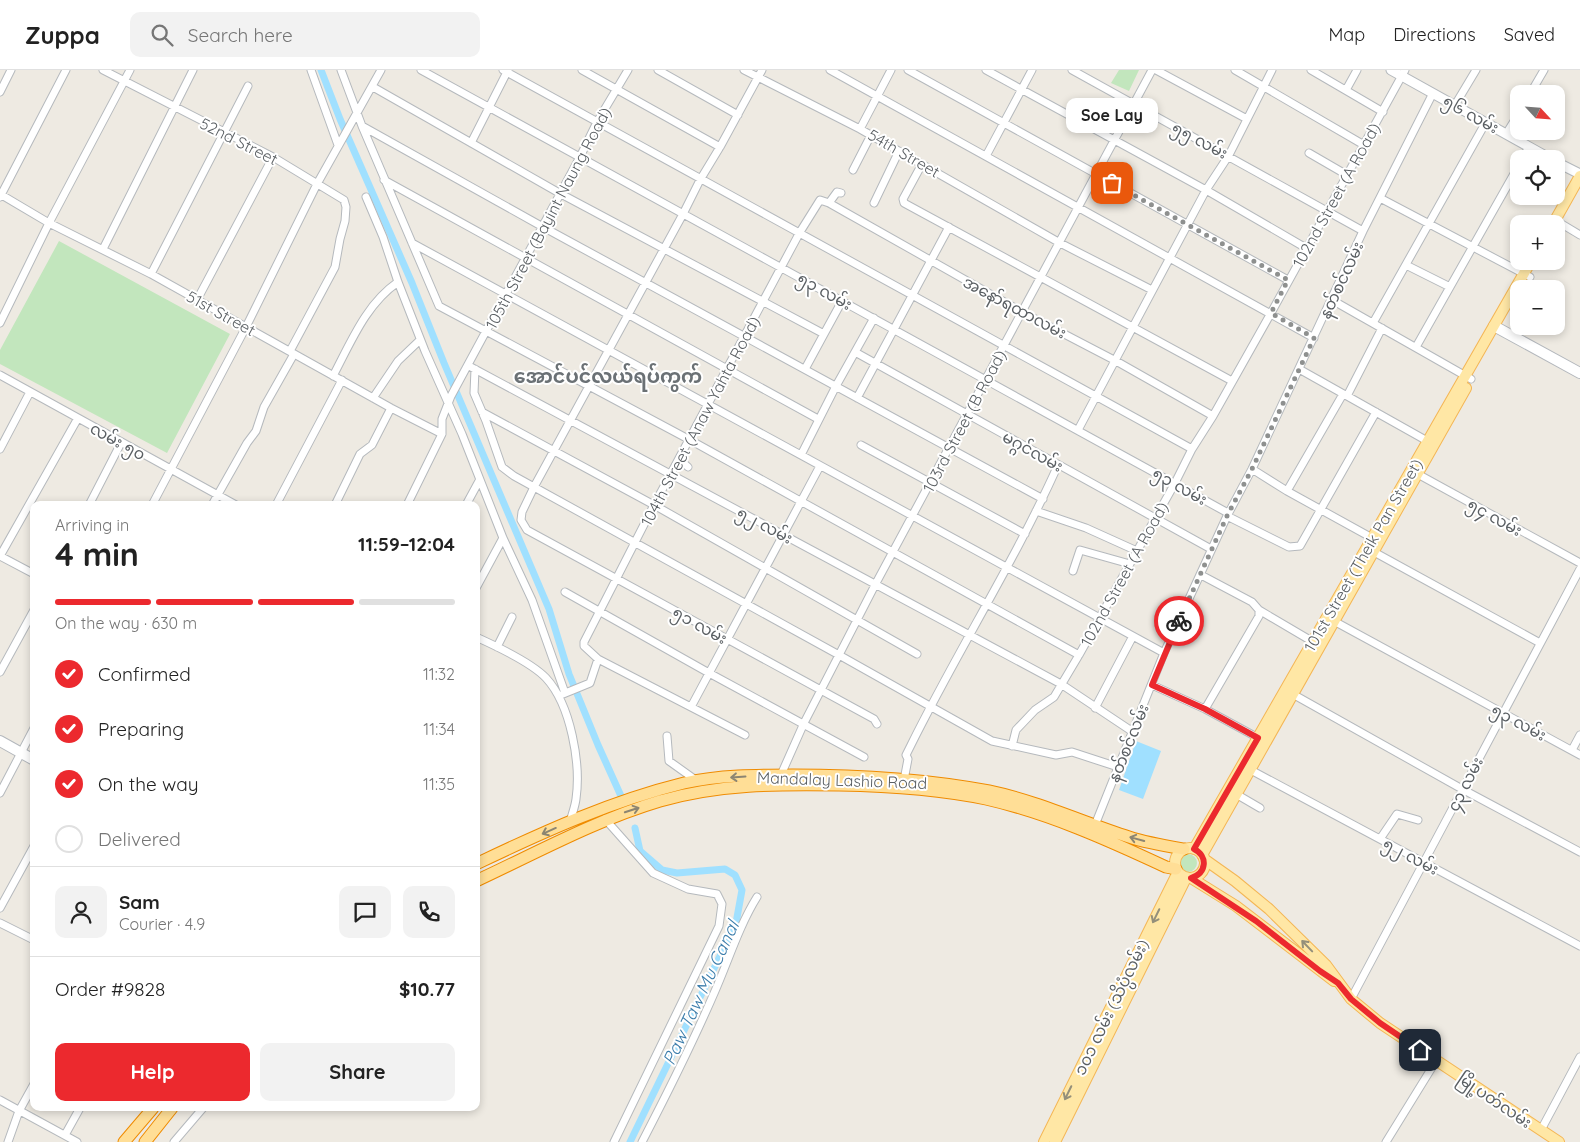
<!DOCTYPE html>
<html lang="en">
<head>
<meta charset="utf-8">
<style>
	:root { --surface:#fff; --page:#f2f2f2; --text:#222; --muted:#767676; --line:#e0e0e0; --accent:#ec292e }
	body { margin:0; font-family:Quicksand,"Noto Sans Myanmar",sans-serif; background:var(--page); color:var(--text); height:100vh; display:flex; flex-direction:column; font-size:19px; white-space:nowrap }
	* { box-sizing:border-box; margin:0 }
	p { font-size:16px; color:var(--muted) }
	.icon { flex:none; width:28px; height:28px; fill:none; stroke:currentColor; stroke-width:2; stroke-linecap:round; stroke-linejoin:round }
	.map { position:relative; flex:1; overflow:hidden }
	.panel { position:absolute; left:30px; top:431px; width:450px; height:610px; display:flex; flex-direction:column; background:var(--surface); border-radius:10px; box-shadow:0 2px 8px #0003 }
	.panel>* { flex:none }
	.needle { width:32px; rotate:116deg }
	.fabs { position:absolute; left:1510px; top:15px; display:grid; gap:10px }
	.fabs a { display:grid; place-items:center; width:55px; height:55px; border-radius:10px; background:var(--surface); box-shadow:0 2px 8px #0003; font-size:25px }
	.pin { position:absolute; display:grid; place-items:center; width:42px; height:42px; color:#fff; margin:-21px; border-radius:10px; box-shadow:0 2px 8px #0006 }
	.courier { position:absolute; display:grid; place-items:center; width:50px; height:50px; margin:-25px; border:4px solid #ec292e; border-radius:50%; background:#fff; color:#222; box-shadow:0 1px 6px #0007 }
	.bubble { position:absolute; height:35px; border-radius:10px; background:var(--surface); box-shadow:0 2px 8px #0003; font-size:16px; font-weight:800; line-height:35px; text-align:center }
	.summary em { font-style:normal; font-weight:800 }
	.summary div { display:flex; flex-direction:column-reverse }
	.summary { display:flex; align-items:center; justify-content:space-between; height:85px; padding:0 25px }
	h1 { font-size:32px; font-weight:800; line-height:38px }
	.bar { display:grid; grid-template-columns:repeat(4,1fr); gap:8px 5px; align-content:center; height:60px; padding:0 25px }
	.bar i { height:6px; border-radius:4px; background:var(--line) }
	.bar .selected { background:var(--accent) }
	.bar p { grid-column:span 4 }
	.line { display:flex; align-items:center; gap:12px; padding:0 25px; border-top:1px solid var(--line) }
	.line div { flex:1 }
	.round { display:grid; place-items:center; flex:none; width:52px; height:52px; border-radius:10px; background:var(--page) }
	ol { padding:0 25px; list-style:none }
	li { display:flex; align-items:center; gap:15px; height:55px }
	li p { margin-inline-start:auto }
	li .icon { padding:5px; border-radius:50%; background:var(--accent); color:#fff; stroke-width:4 }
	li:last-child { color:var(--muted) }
	li i { width:28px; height:28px; border:2px solid var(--line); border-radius:50% }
	.button { display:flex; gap:10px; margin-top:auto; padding:10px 25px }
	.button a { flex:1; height:58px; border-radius:10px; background:var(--accent); color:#fff; font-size:20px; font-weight:800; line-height:58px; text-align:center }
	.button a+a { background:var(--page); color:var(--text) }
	header { display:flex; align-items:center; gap:30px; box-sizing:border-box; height:70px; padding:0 25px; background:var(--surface); border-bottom:1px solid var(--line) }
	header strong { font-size:24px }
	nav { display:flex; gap:28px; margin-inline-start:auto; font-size:18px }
	.search { width:350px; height:45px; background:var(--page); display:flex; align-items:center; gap:12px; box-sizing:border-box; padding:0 18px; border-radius:10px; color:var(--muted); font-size:19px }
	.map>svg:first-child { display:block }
</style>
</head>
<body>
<header>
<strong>Zuppa</strong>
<div class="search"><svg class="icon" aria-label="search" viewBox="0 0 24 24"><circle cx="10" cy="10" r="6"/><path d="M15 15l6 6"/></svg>Search here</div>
<nav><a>Map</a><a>Directions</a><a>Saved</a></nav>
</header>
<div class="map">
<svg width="1580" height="1072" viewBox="0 0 1580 1072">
	<rect width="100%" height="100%" fill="#eeeae2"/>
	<path fill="#c2e6bd" d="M1119 0H1139L1129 21 1111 13Z
		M59 171 230 264 167 383 0 294V280Z
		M1179 793a9 9 0 1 1 18 0a9 9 0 1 1-18 0Z"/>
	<path fill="#a0e0ff" d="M1136 671 1161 681 1143 729 1119 720Z"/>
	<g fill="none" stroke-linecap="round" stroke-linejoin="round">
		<path stroke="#a0e0ff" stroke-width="7" d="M321 0 340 49 412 213 444 293 549 539 569 604 598 675 621 726
			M630 1072 736 853 742 820 735 805 725 799 677 803 662 800 640 781 635 758"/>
		<g stroke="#b5b9bd" stroke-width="9">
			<path id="minor" d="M103 0 273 87 344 130 346 137 345 151 340 169 335 197 290 281
				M311 0 338 75
				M341 0 362 56 543 157 1043 429
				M421 0 1228 443
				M503 0 1192 379
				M582 0 720 77
				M658 0 738 45
				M744 0 860 59 1060 173 1152 220
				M762 0 720 77 700 110 683 144 534 417 522 442 521 450 527 460 874 649 877 654
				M830 0 1314 268
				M908 0 1288 210
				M986 0 1206 120 1306 178
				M1072 0 1363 161
				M1156 0 1247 49
				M1235 0 1364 75
				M1311 0 1383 42
				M373 17 561 124 824 264 805 299
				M1346 20 1357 0
				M0 22 11 0
				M1530 24 1544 0
				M1455 35 1476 0
				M362 56 439 236 690 370 1079 585
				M860 59 891 0
				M1506 64 1519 43
				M471 73 508 0
				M1309 83 1347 105
				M986 86 1032 0
				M1522 89 1529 77
				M922 94 903 129 904 133 1232 311
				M853 100 871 65
				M384 110 818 349
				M0 124 49 153 151 204 391 338 442 364
				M0 127 66 0
				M366 127 383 167 398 212 425 281 462 364 503 468 532 530 565 623
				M1380 128 1530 207
				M829 133 837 122 841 123
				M874 133 899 81
				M1560 153 1580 165
				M412 173 1164 583
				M103 179 193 0
				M1406 195 1450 217
				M151 204 248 16
				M197 230 273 87
				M1332 230 1471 309
				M0 253 49 153 130 0
				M1373 253 1486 52
				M824 264 842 231
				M1416 277 1519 95
				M855 282 1211 479
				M469 296 1061 614 1133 662
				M475 299 474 323 486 351 502 397 514 406 839 585 992 671 1056 685 1072 682 1118 697
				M1299 299 1429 372
				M0 305 236 435
				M333 306C351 272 366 234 398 212
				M1347 326 1382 258
				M373 328 398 291 420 270
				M857 328 949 157
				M482 342 654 435 917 584
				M1078 360 1206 120 1229 85 1272 0
				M861 375 1025 464
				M0 379 30 322
				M801 385 836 316 874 248
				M679 389 688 397
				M1252 399 1287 421 1374 469
				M1414 402 1580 493
				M1287 421 1343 324
				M89 435 121 373
				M152 435 246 257 317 114 381 0
				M212 435 247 373 256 361 264 337 294 284
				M276 435 342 310
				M335 435 360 384 372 375 391 338
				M407 435 442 364V349L451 326 580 87 597 52 628 0
				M466 435 479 411
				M1036 441 1086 458 1137 481
				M1227 446 1289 477 1300 476 1376 342
				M1374 482 1540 573
				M0 486 78 348
				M0 486 34 504
				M1073 501 1080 480 1130 494
				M1201 505 1252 532 1259 540V546L1205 639 1262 670
				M476 518 503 468
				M565 522 709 603 864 687
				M1259 540 1315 573
				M1332 550 1580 685
				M476 567C496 576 532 593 546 608 571 635 581 694 576 729 575 737 572 744 570 752
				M497 577 512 547
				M0 602 34 540
				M1152 615 1205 639
				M1289 622 1462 719 1580 782
				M563 624 590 613 598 589
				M691 637 820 396
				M1095 638 1133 566
				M745 665 598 589 584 576V572L654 435 800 162 820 130 829 133 1022 242 1116 291 1213 346
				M667 666 669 691 697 711
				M1012 676 1016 660 1035 640 1054 627 1079 585 1175 413 1192 379 1213 346 1271 243 1405 0
				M1572 680 1580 665
				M1247 698 1580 876
				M780 707 804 653 875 515 1152 0
				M904 710 908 689 906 685 911 675C958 580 1015 491 1058 395
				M0 723 34 658
				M1236 724 1260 738
				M605 749 653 803 688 819 717 824 722 834 719 856 614 1072
				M1095 755 1164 583 1227 446 1252 399 1363 161 1433 23
				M1380 769 1397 744 1418 750
				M0 838 34 776
				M0 853 34 870
				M1351 929C1428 786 1503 642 1580 499
				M0 1030 77 1072
				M1541 1060 1580 987
				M65 1065 80 1038
				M8 1072 19 1041 34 1014
				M174 1072 203 1038
				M642 1072C668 1022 693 972 715 921 729 889 739 856 757 827
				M1386 1072 1436 991"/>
		</g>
		<g stroke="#b5b9bd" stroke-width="11">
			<path id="tertiary" d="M1391 0 1551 89
				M1556 92 1580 104"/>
		</g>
		<g stroke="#b4b8bd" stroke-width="12">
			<path id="secondary" d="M1494 256 1580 303
				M0 671 34 690"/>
		</g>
		<g stroke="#f4b655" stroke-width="12">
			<path id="primary" d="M1553 154 1580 106
				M1175 793a15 15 0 1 1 30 0a15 15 0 1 1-30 0Z
				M1194 779 1531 191
				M1202 785 1466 318
				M1204 789 1235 811 1269 839 1326 895 1351 929 1380 953 1559 1072
				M1191 808 1236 836 1334 911
				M1044 1072 1178 802
				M1055 1072 1186 808"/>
		</g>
		<g stroke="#ef8b00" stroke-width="13">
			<path id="trunk" d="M476 794C543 762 611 731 684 713 719 705 757 705 793 705 858 705 925 709 989 721 1037 731 1082 752 1129 767 1147 773 1166 776 1184 779
				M476 811C536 783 596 750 660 731 719 714 778 714 839 715 888 716 938 719 986 729 1048 743 1108 770 1166 797L1176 799
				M124 1072 153 1038
				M145 1072 172 1038"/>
		</g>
		<use href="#minor" stroke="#fff" stroke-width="7"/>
		<use href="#tertiary" stroke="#fff" stroke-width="9"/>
		<use href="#secondary" stroke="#fff" stroke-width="10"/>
		<use href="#primary" stroke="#ffe7a5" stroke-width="10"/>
		<use href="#trunk" stroke="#ffde96" stroke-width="11"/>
	</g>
	<defs><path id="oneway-shaft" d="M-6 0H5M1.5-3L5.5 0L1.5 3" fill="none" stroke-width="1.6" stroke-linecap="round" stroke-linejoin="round" transform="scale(1.25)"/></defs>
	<g stroke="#8c8572">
		<use href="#oneway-shaft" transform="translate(738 707) rotate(176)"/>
		<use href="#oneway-shaft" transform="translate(632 740) rotate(-18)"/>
		<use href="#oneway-shaft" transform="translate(549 761) rotate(156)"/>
		<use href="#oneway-shaft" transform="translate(1137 769) rotate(-165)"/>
	</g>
	<g stroke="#948f7a">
		<use href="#oneway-shaft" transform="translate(1156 846) rotate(116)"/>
		<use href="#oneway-shaft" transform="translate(1307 876) rotate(-134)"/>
		<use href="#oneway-shaft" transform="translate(1068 1023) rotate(116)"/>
	</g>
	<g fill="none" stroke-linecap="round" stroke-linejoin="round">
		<path stroke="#8e908f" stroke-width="5" stroke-dasharray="0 9" d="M1112 113 1288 210 1271 243 1314 268 1252 399 1227 446 1179 551"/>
		<path stroke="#ec292e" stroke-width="6" d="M1179 551 1152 615 1205 639 1258 668 1194 779C1208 786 1207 803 1191 808L1256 851 1320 901 1338 913 1351 929 1380 953 1420 980"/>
	</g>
	<g text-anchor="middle" stroke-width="4" stroke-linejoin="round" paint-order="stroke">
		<g font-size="16" fill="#5a5f63" stroke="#fff">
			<text transform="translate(1471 44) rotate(29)" y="6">၅၆ လမ်း</text>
			<text transform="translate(1200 70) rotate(28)" y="6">၅၅ လမ်း</text>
			<text transform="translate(239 71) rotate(27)" y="6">52nd Street</text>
			<text transform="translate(904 83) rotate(30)" y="6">54th Street</text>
			<text transform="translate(1336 125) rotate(-61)" y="6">102nd Street (A Road)</text>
			<text transform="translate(548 148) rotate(-62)" y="6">105th Street (Bayint Naung Road)</text>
			<text transform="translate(1341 210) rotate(-65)" y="6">နတ်စင်လမ်း</text>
			<text transform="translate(825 221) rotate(29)" y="6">၅၃ လမ်း</text>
			<text transform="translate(1015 237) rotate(28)" y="6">အနော်ရထာလမ်း</text>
			<text transform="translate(221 243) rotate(29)" y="6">51st Street</text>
			<text transform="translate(700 351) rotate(-62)" y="6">104th Street (Anaw Yahta Road)</text>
			<text transform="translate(964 351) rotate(-62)" y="6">103rd Street (B Road)</text>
			<text transform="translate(118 371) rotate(29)" y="6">လမ်း ၅၀</text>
			<text transform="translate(1033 381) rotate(29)" y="6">မဂ္ဂင်လမ်း</text>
			<text transform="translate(1180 416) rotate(29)" y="6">၅၃ လမ်း</text>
			<text transform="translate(1495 447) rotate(29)" y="6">၅၄ လမ်း</text>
			<text transform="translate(765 455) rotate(28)" y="6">၅၂ လမ်း</text>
			<text transform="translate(1363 485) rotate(-60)" y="6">101st Street (Theik Pan Street)</text>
			<text transform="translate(1124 504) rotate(-61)" y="6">102nd Street (A Road)</text>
			<text transform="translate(700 555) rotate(29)" y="6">၅၁ လမ်း</text>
			<text transform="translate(1519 652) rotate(28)" y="6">၅၃ လမ်း</text>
			<text transform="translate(1128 673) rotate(-68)" y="6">နတ်စင်လမ်း</text>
			<text transform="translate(842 710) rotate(2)" y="6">Mandalay Lashio Road</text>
			<text transform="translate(1465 714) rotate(-63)" y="6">၄၃ လမ်း</text>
			<text transform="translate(1411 786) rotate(28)" y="6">၅၂ လမ်း</text>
			<text transform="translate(1111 937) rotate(-64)" y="6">၁၀၁ လမ်း (သိပ္ပံလမ်း)</text>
			<text transform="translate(1495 1030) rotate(34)" y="6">မြို့ပတ်လမ်း</text>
		</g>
		<g font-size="18" font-style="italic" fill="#3a7caa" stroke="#fff">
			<text transform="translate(701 923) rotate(-65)" y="6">Paw Taw Mu Canal</text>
		</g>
		<g font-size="19" font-weight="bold" fill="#6b7175" stroke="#fff">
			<text x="608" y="313">အောင်ပင်လယ်ရပ်ကွက်</text>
		</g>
	</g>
</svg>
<div class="fabs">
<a><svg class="needle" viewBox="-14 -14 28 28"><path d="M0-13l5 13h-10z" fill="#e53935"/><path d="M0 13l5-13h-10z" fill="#767676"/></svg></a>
<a><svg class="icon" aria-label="locate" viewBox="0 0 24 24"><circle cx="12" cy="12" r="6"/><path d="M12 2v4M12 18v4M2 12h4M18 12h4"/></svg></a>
<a>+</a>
<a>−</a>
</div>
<div class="pin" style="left:1112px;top:113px;background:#ea580c"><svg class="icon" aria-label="bag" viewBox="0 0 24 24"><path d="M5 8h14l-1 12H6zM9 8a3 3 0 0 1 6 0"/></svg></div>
<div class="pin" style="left:1420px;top:980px;background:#1f2937"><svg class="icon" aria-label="home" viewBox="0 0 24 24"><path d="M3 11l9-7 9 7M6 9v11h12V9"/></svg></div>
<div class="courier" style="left:1179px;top:551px"><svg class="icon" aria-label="bike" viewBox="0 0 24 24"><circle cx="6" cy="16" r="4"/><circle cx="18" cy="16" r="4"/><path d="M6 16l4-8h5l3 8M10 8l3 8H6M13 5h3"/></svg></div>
<div class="bubble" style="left:1066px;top:28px;width:92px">Soe Lay</div>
<section class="panel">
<div class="summary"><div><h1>4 min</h1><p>Arriving in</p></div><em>11:59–12:04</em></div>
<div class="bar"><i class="selected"></i><i class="selected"></i><i class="selected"></i><i></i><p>On the way · 630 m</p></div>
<ol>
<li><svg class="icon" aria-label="check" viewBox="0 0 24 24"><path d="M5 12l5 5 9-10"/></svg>Confirmed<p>11:32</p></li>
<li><svg class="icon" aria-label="check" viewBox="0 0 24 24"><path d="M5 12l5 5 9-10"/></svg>Preparing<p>11:34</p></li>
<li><svg class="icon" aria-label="check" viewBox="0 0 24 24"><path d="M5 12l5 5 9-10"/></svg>On the way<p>11:35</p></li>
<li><i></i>Delivered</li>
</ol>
<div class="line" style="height:90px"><a class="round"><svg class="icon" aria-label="person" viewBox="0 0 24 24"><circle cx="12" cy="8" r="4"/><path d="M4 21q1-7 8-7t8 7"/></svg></a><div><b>Sam</b><p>Courier · 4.9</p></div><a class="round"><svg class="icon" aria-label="chat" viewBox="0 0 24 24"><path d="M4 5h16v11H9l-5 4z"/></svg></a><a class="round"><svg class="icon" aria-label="phone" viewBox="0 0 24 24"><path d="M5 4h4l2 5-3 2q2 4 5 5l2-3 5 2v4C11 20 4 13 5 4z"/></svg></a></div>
<div class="line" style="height:65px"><div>Order #9828</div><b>$10.77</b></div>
<div class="button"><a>Help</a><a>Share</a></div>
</section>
</div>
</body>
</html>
